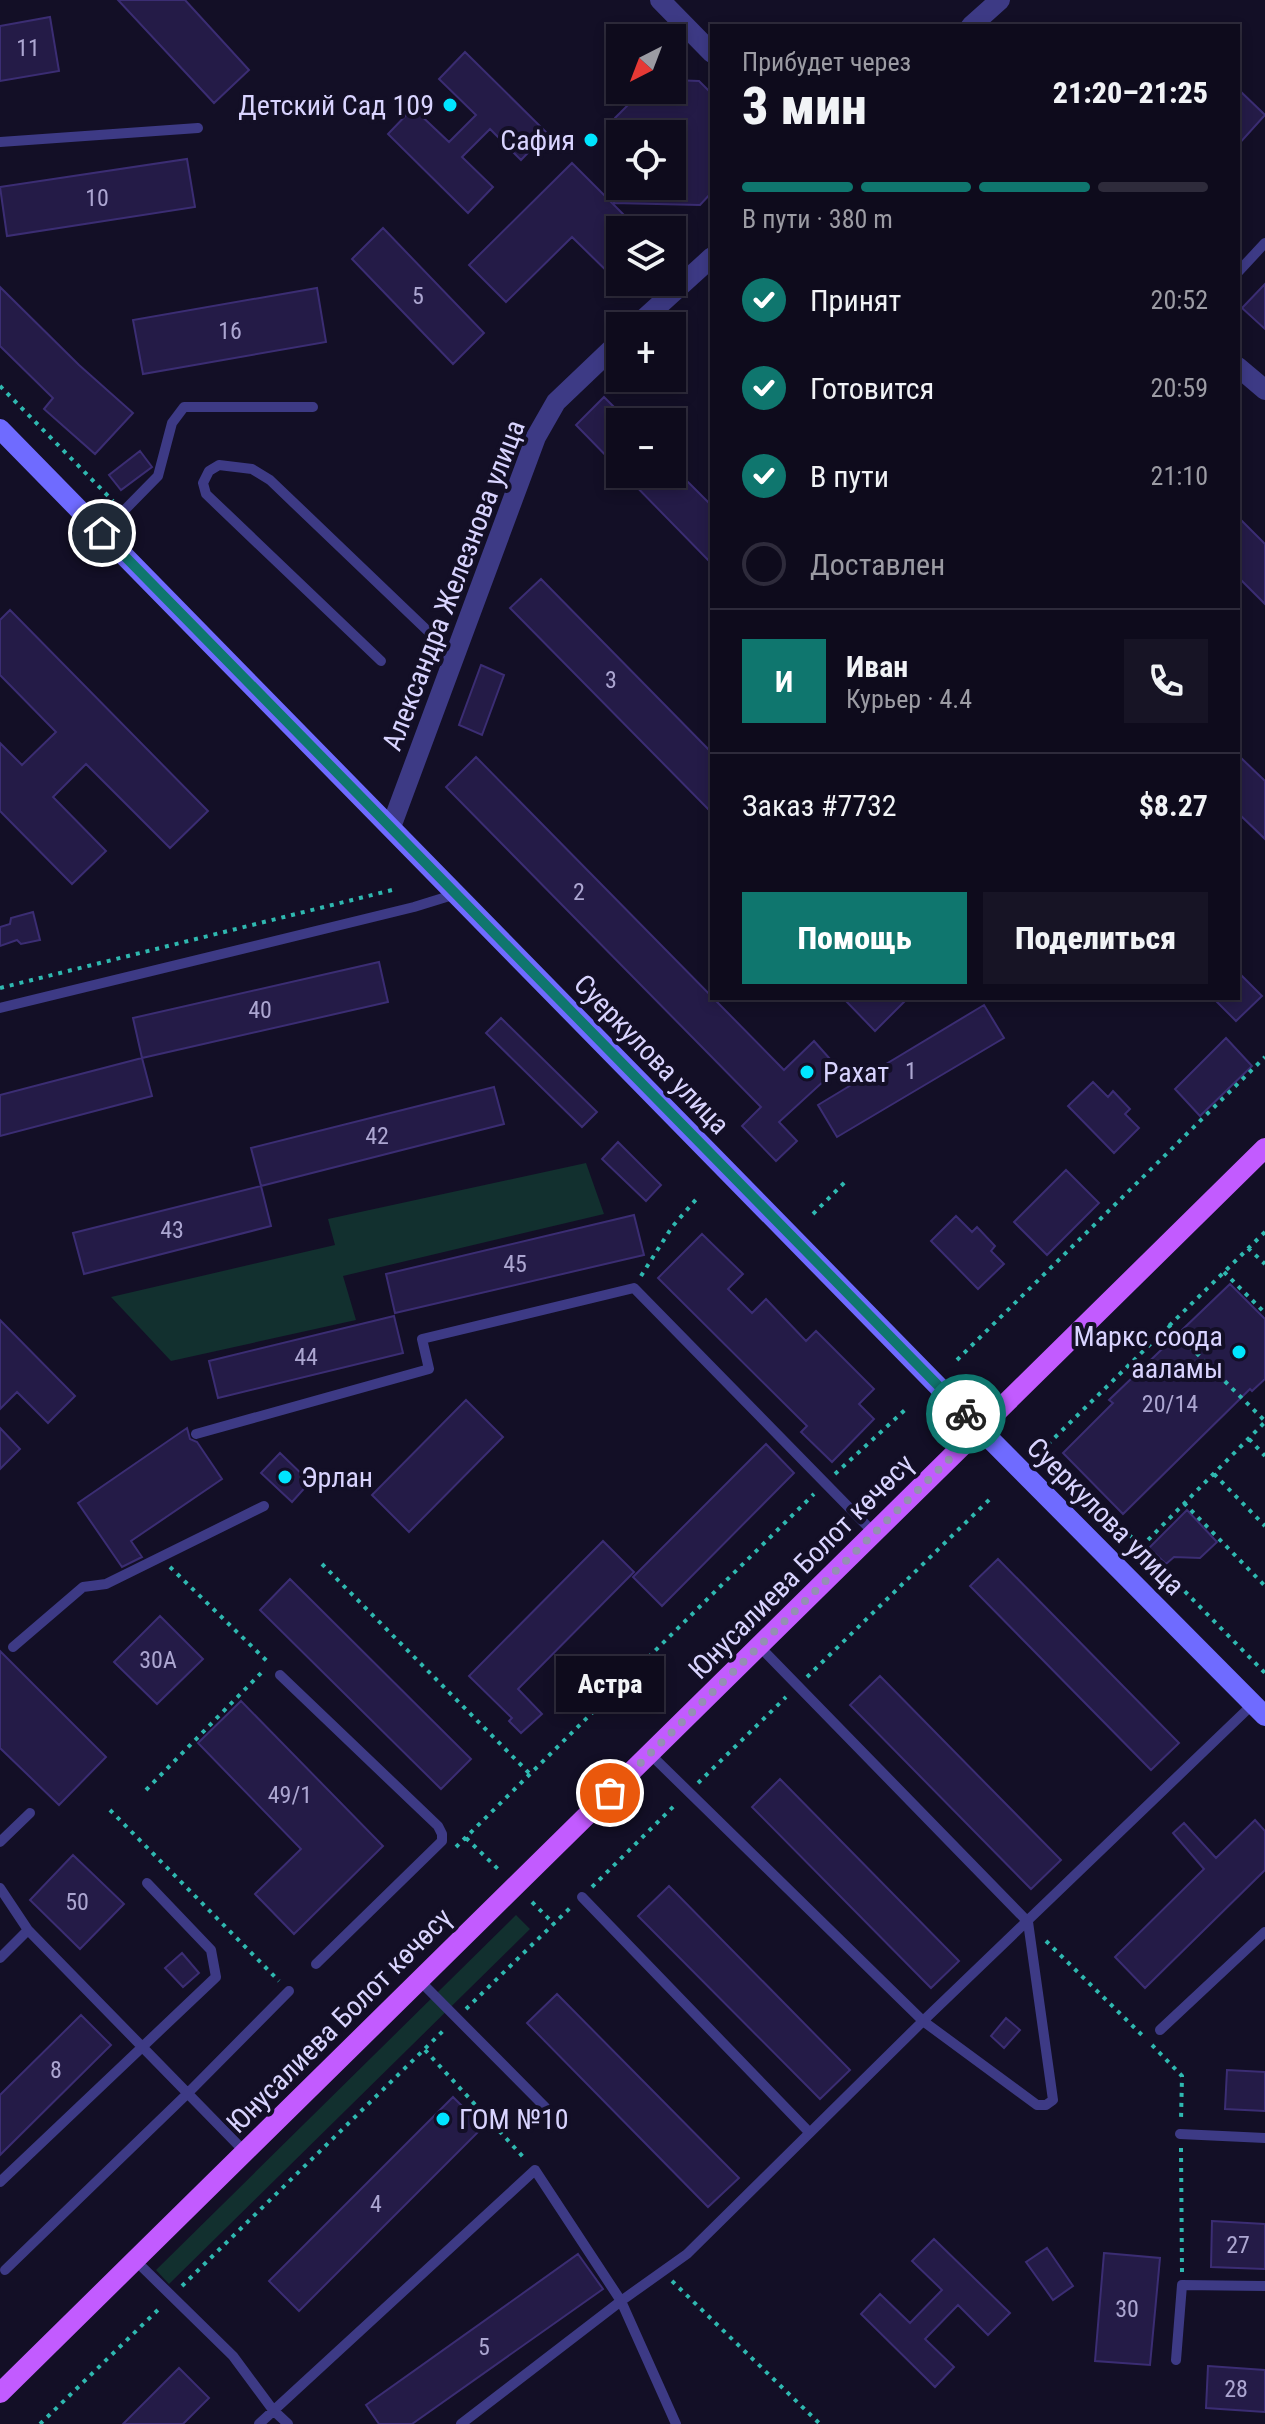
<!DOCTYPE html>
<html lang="ru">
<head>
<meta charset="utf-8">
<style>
	:root { --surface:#0e0b1c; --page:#171425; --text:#f1f3f6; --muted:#9b9ba3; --line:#2e2b3b; --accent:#0f766e }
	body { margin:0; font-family:"Roboto Condensed",sans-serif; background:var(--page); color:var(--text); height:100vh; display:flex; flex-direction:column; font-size:30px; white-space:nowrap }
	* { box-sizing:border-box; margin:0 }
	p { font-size:26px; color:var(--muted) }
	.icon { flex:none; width:44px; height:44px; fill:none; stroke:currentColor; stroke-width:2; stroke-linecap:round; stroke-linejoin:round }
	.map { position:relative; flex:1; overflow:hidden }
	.side { position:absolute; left:710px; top:24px; width:530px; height:976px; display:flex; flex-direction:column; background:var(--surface); border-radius:0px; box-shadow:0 4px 12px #0003,0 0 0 2px var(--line) }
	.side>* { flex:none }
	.needle { width:52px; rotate:222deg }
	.buttons { position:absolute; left:606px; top:24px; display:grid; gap:16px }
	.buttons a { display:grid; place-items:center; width:80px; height:80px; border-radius:0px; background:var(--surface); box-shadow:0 4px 12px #0003,0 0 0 2px var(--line); font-size:40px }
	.pin { position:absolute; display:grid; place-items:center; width:68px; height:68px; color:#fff; margin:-34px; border:4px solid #fff; border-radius:50%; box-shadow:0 2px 8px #0007 }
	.courier { position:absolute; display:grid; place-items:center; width:80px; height:80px; margin:-40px; border:6px solid #0f766e; border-radius:50%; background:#fff; color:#222; box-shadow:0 2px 10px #0007 }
	.bubble { position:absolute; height:56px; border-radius:0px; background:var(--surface); box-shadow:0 4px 12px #0003,0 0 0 2px var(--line); font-size:26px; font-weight:800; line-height:56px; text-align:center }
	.headline em { font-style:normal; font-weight:800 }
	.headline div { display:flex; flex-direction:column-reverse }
	.headline { display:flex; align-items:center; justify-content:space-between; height:136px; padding:0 32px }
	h1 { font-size:52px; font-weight:800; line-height:60px }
	.bar { display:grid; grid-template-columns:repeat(4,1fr); gap:12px 8px; align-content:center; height:96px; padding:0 32px }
	.bar i { height:10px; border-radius:6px; background:var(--line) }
	.bar .active { background:var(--accent) }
	.bar p { grid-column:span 4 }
	.line { display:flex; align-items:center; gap:20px; padding:0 32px; border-top:2px solid var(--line) }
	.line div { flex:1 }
	.round { display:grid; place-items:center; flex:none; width:84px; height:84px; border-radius:0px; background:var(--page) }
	ol { padding:0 32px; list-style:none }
	li { display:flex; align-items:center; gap:24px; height:88px }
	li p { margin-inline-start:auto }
	li .icon { padding:8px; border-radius:50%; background:var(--accent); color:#fff; stroke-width:4 }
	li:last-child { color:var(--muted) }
	li i { width:44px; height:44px; border:4px solid var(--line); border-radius:50% }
	.cta { display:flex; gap:16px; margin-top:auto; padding:16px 32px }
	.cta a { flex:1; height:92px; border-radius:0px; background:var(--accent); color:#fff; font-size:32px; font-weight:800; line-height:92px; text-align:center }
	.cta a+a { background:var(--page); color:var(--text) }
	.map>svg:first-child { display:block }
</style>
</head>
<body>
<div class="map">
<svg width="1265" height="2424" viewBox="0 0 1265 2424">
	<rect width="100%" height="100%" fill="#130f26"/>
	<path fill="#12302f" d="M586 1163 604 1214 343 1276 356 1320 171 1361 111 1297 335 1245 328 1219Z
		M516 1915 530 1929 169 2284 156 2270Z"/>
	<path fill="#241b47" stroke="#3b2d73" stroke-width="2" d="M118 0H185L249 70 214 103Z
		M50 17 59 71 0 81V26Z
		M465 52 547 133 521 160 490 129 462 157 493 187 468 213 388 134 413 108 449 142 476 115 439 79Z
		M672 80 699 81 712 94V192L700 205 614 203V186H672V134H615V118L643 90H672Z
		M1238 89 1265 115 1238 145Z
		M187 159 195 207 7 236 0 187Z
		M572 163 639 230H620V284L572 237 506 302 469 265Z
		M383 228 484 333 453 364 352 259Z
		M1265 284V329L1242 308Z
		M0 287 79 365 133 413 95 454 44 409 53 398 0 346Z
		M317 288 326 342 143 374 133 320Z
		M604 397 620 413V470L576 425Z
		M140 451 152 467 121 490 109 475Z
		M624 474H680L712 506V564Z
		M1238 517 1265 544V604L1238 577Z
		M541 579 712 753V813L510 608Z
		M10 610 208 811 170 848 86 764 53 797 106 851 72 884 0 811V743L22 765 56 732 0 675V620Z
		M481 665 504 675 482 735 459 725Z
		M1238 755 1265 781V839L1238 813Z
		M476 757 784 1070 814 1041 838 1068 779 1122 797 1141 776 1161 742 1126 761 1107 446 787Z
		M33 912 40 940 21 944 17 940 0 946V927L10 924 11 918Z
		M379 962 388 1002 142 1058 133 1018Z
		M1238 972 1262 996 1236 1021 1213 998H1238Z
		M843 998H908L875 1031Z
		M984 1005 1004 1038 837 1137 818 1105Z
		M501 1018 597 1112 582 1127 486 1033Z
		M1226 1038 1252 1066 1200 1116 1175 1089Z
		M142 1058 152 1096 0 1136V1095Z
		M1093 1082 1108 1097 1113 1091 1130 1109 1125 1114 1139 1128 1114 1153 1068 1106Z
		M494 1087 504 1124 261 1186 251 1148Z
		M618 1142 661 1185 646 1201 602 1159Z
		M1066 1170 1099 1203 1047 1255 1014 1222Z
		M261 1186 271 1226 84 1274 73 1233Z
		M634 1215 644 1255 395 1313 386 1274Z
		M956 1216 972 1232 977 1227 995 1246 991 1251 1004 1264 978 1289 931 1241Z
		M702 1234 743 1274 728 1289 752 1313 766 1299 806 1341 816 1331 874 1389 859 1404 874 1419 832 1462 801 1432 807 1426 658 1278Z
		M1230 1284 1265 1319V1379L1252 1391 1250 1389 1123 1514 1063 1453 1113 1403 1109 1400Z
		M394 1316 403 1353 218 1398 209 1361Z
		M0 1320 75 1396 48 1423 17 1392 0 1409Z
		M466 1400 503 1437 409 1532 372 1495Z
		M0 1428 20 1449 0 1469Z
		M187 1428 190 1439 197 1442 222 1479 131 1541 142 1557 122 1567 78 1503Z
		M766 1444 794 1473 662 1606 633 1577Z
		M280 1453 310 1482 292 1502 261 1473Z
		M1187 1510 1217 1542 1200 1558 1174 1557 1166 1564 1149 1548Z
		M603 1541 634 1572 518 1689 542 1714 521 1733 509 1721 512 1718 469 1676Z
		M998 1559 1179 1743 1151 1770 970 1586Z
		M290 1579 471 1759 441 1789 260 1610Z
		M160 1616 203 1659 157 1704 114 1662Z
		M0 1651 106 1757 59 1805 0 1748Z
		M880 1676 1061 1860 1031 1889 850 1705Z
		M241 1701 383 1846 294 1934 255 1894 301 1849 198 1743Z
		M780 1779 959 1961 931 1988 752 1807Z
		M1255 1820 1265 1831V1870L1145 1988 1115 1957 1204 1869 1173 1833 1184 1823 1216 1858Z
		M73 1855 124 1904 80 1949 30 1900Z
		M669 1886 850 2070 820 2099 638 1916Z
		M182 1953 199 1973 183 1987 165 1968Z
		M557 1994 739 2178 708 2207 527 2023Z
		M81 2015 111 2045 0 2155V2095Z
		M1006 2018 1020 2030 1004 2048 991 2036Z
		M1227 2070 1265 2072V2111L1225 2109Z
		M453 2097 483 2127 299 2311 269 2281Z
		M1212 2221 1265 2224V2269L1211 2267Z
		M934 2239 1010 2313 988 2335 958 2305 925 2339 954 2367 935 2387 861 2314 880 2294 910 2323 942 2290 912 2261Z
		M1047 2248 1073 2286 1053 2300 1026 2262Z
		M1104 2253 1160 2258 1150 2365 1095 2361Z
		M578 2254 603 2289 412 2424H379L366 2405Z
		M1208 2366 1265 2370V2412L1206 2408Z
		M179 2368 209 2398 183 2424H123Z"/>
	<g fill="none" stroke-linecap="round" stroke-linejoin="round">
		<path stroke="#2fb8b0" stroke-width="4" stroke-dasharray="4 6" stroke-linecap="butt" d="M0 386 113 501
			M0 988 396 889
			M813 1214 848 1179
			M1265 1232 1044 1448 1265 1673
			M1248 1248 1265 1264
			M1224 1272 1265 1313
			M641 1276 672 1227 699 1196
			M1168 1325 1265 1421
			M957 1360 1265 1057
			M1249 1439 1265 1456
			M835 1474 907 1408
			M1214 1474 1265 1526
			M1184 1503 1265 1586
			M1141 1547 1265 1422
			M322 1564 530 1774
			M170 1567 270 1664
			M807 1677 993 1496
			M698 1783 786 1697
			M146 1790 265 1669
			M110 1810 279 1981
			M466 1838 498 1869
			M456 1847 814 1494
			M592 1887 677 1803
			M532 1902 554 1924
			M1046 1941 1145 2038
			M466 2009 571 1907
			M1152 2045 1182 2076 1181 2120
			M425 2050 525 2159
			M1181 2148 1182 2272
			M672 2281 820 2424
			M182 2286 445 2029
			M40 2424 162 2306"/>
		<path stroke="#3d3a85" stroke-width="10" d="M0 142 198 128
			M1238 272 1265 243
			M102 533 158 476 172 423 184 407H313
			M381 661 206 494 203 483 209 471 219 465 252 469 270 480 455 657
			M0 1008 414 907 456 894
			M196 1434 429 1369 422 1339 634 1288 874 1533
			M13 1647 83 1587 106 1584 264 1506
			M280 1675 438 1826 442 1834V1841L316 1964
			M650 1754 923 2021 1037 2105H1046L1053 2100 1028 1922 759 1646
			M0 1842 30 1813
			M0 1888 28 1930 245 2152
			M582 1897 809 2132
			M0 1958 28 1930
			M420 1981 545 2107
			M1160 2030 1265 1932
			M1180 2134 1265 2138
			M0 2182 216 1977 211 1950 147 1883
			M135 2260 233 2356 273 2410 288 2424
			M5 2270 188 2093 289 1991
			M1176 2360 1182 2285 1265 2286
			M259 2424 535 2170 621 2301 461 2424
			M676 2424 621 2301 687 2254 923 2021 1253 1704"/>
		<path stroke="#3d3a85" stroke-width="20" d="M660 0 712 53
			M971 26 1000 0
			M636 326 712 257
			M1238 367 1265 390
			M391 827 536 437 556 402 620 341"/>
		<path stroke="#6f6bff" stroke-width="20" d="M0 429 980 1429 1265 1716"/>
		<path stroke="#c25bff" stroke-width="20" d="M0 2393 1265 1148"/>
	</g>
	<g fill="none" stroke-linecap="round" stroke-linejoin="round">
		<path stroke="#948fb3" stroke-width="8" stroke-dasharray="0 14.4" d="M610 1793 980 1429 966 1414"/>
		<path stroke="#0f766e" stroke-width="10" d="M102 533 966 1414"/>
	</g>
	<g fill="#00e5ff" stroke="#130f26" stroke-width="3">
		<circle cx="450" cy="105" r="8"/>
		<circle cx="591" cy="140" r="8"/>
		<circle cx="807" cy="1072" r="8"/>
		<circle cx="1239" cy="1352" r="8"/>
		<circle cx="285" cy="1477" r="8"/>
		<circle cx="443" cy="2119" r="8"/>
	</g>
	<g text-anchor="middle" stroke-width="8" stroke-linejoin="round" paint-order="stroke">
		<g font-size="24" fill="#aca6d1">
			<text x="28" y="56">11</text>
			<text x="97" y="206">10</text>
			<text x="418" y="304">5</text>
			<text x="230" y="339">16</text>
			<text x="611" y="688">3</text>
			<text x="579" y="900">2</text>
			<text x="260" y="1018">40</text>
			<text x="911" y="1079">1</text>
			<text x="377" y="1144">42</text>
			<text x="172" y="1238">43</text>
			<text x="515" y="1272">45</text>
			<text x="306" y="1365">44</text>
			<text x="1170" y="1412">20/14</text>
			<text x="158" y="1668">30А</text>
			<text x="290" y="1803">49/1</text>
			<text x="77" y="1910">50</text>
			<text x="56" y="2078">8</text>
			<text x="376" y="2212">4</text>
			<text x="1238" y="2253">27</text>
			<text x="1127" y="2317">30</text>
			<text x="484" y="2355">5</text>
			<text x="1236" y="2397">28</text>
		</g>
		<g font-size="28" fill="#d9d4ff" stroke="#130f26" text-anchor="end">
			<text x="434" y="115">Детский Сад 109</text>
			<text x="575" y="150">Сафия</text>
			<text x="823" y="1082" text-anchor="start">Рахат</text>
			<text x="1223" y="1346">Маркс соода<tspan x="1223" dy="32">ааламы</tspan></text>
			<text x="301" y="1487" text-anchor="start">Эрлан</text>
			<text x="459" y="2129" text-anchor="start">ГОМ №10</text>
		</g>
		<g font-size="28" fill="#d9d4ff" stroke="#130f26">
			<text transform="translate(453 585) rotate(-69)" y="10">Александра Железнова улица</text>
			<text transform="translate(652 1054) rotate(46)" y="10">Суеркулова улица</text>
			<text transform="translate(1106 1516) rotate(45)" y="10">Суеркулова улица</text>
			<text transform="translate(801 1566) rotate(-45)" y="10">Юнусалиева Болот көчөсү</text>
			<text transform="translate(339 2020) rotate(-45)" y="10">Юнусалиева Болот көчөсү</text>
		</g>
	</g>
</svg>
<div class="buttons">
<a><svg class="needle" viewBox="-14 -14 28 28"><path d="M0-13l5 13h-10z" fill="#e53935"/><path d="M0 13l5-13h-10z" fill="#9b9ba3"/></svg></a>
<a><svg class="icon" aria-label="locate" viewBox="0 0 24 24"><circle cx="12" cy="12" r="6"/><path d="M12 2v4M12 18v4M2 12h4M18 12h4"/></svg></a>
<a><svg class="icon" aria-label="layers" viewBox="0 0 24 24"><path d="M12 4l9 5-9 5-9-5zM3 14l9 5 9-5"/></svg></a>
<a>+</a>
<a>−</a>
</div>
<div class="pin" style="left:610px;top:1793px;background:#ea580c"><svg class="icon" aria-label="bag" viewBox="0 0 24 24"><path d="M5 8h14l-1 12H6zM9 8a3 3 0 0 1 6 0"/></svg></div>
<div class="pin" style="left:102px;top:533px;background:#1f2937"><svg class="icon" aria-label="home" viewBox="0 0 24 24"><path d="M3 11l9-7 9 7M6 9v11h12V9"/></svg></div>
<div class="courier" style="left:966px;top:1414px"><svg class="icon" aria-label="bike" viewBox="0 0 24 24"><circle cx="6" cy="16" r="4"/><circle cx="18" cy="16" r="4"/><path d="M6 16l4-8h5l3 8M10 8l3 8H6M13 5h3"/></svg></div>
<div class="bubble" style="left:556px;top:1656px;width:108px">Астра</div>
<section class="side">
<div class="headline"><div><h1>3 мин</h1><p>Прибудет через</p></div><em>21:20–21:25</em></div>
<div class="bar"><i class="active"></i><i class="active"></i><i class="active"></i><i></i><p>В пути · 380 m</p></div>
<ol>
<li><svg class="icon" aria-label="check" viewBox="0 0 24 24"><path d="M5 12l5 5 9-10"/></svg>Принят<p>20:52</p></li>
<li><svg class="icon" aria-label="check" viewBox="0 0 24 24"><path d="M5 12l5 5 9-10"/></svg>Готовится<p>20:59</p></li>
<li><svg class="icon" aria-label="check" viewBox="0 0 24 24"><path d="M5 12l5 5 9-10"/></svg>В пути<p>21:10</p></li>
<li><i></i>Доставлен</li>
</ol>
<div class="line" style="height:144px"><b class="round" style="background:var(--accent);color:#fff">И</b><div><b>Иван</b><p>Курьер · 4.4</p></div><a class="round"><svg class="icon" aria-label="phone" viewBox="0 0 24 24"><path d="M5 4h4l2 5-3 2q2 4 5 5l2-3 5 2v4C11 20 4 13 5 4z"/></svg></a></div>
<div class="line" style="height:104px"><div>Заказ #7732</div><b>$8.27</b></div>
<div class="cta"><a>Помощь</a><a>Поделиться</a></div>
</section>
</div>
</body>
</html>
